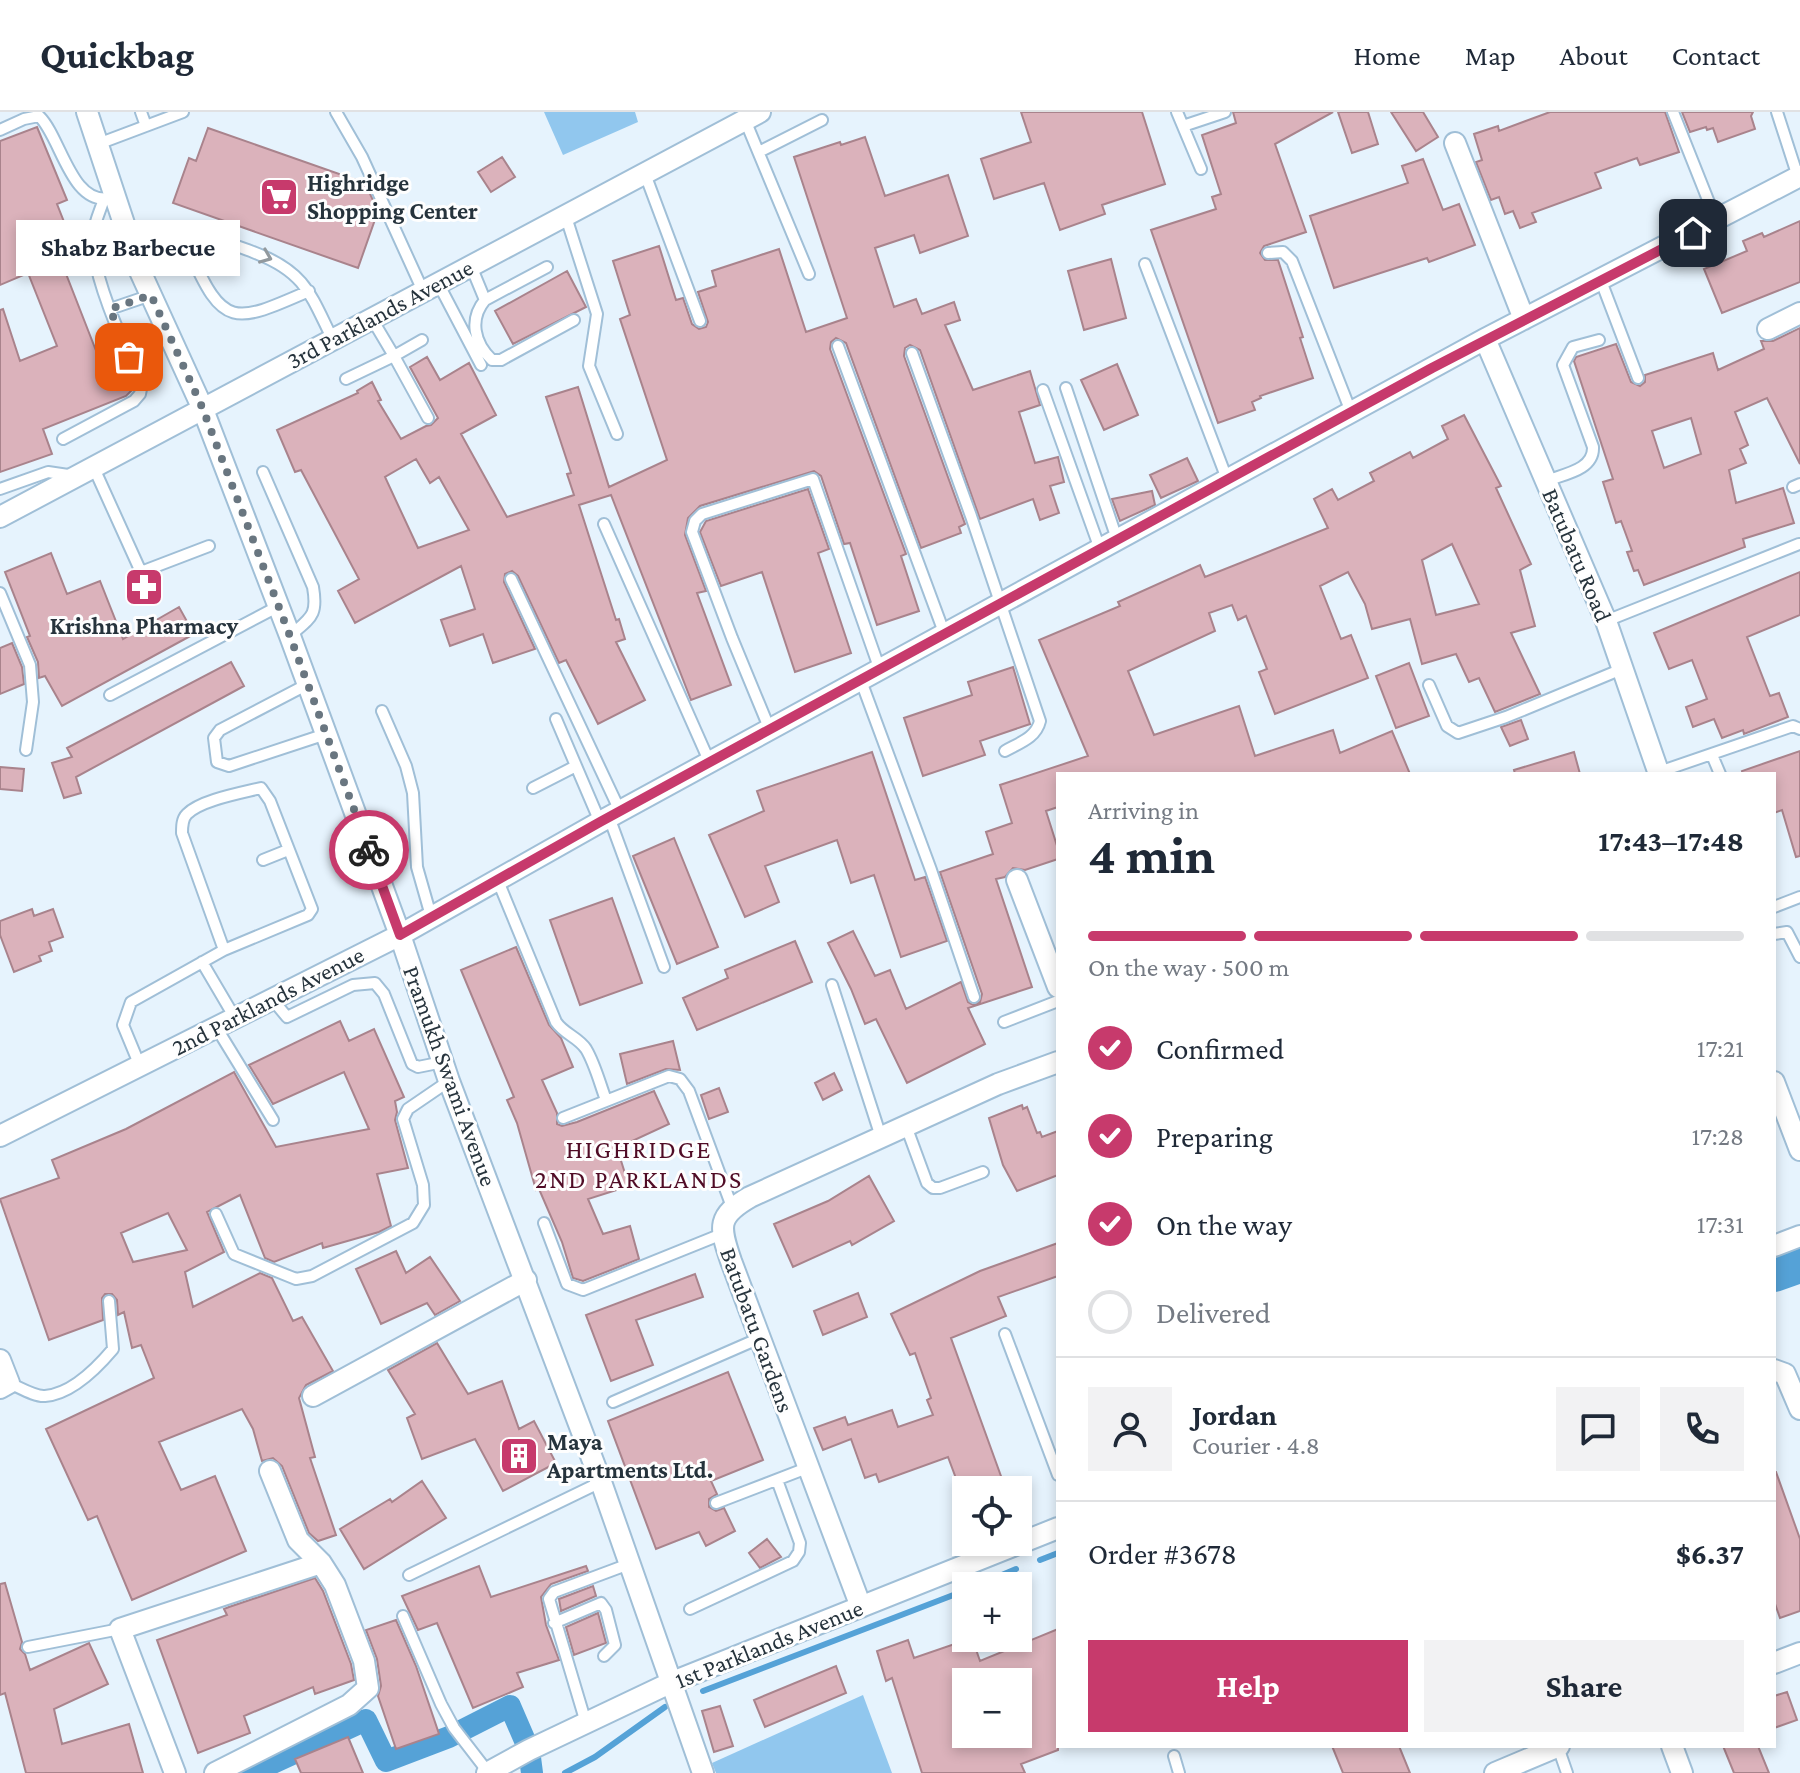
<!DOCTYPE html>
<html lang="en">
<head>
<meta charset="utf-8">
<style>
	:root { --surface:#fff; --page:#f2f2f3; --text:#1f2937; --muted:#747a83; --line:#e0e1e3; --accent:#c73a6c }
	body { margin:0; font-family:"Crimson Pro",serif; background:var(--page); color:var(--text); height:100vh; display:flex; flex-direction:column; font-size:30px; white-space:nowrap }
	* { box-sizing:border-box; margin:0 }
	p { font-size:26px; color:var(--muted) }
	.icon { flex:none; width:44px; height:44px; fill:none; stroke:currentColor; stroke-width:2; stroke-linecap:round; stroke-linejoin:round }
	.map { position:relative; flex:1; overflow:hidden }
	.panel { position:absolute; left:1056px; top:660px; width:720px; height:976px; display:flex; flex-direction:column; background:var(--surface); border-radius:0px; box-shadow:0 4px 12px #0003 }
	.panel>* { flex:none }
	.tools { position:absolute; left:952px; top:1364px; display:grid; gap:16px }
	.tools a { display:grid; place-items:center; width:80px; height:80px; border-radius:0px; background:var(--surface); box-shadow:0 4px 12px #0003; font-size:40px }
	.pin { position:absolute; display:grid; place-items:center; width:68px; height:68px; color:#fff; margin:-34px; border-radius:16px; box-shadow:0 4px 12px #0006 }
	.courier { position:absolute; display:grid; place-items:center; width:80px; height:80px; margin:-40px; border:6px solid #c73a6c; border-radius:50%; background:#fff; color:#222; box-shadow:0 2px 10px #0007 }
	.bubble { position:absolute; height:56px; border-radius:0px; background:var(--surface); box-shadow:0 4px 12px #0003; font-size:26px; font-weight:700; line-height:56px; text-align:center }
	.summary em { font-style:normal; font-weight:700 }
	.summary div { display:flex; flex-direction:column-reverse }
	.summary { display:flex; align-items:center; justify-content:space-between; height:136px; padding:0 32px }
	h1 { font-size:52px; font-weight:700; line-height:60px }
	.bar { display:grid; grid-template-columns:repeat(4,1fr); gap:12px 8px; align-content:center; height:96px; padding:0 32px }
	.bar i { height:10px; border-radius:6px; background:var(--line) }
	.bar .selected { background:var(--accent) }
	.bar p { grid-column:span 4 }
	.line { display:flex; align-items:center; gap:20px; padding:0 32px; border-top:2px solid var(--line) }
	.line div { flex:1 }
	.round { display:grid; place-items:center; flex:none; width:84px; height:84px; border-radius:0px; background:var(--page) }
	ol { padding:0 32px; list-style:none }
	li { display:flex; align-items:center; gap:24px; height:88px }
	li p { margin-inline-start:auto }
	li .icon { padding:8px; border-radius:50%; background:var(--accent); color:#fff; stroke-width:4 }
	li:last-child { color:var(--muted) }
	li i { width:44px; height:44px; border:4px solid var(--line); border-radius:50% }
	.cta { display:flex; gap:16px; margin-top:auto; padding:16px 32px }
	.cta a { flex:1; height:92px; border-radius:0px; background:var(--accent); color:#fff; font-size:32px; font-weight:700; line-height:92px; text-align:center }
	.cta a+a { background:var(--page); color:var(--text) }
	header { display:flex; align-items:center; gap:48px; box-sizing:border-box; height:112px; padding:0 40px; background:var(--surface); border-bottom:2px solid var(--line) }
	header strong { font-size:38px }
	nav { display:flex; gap:44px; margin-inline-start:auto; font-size:28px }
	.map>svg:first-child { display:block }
</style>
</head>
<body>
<header>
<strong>Quickbag</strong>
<nav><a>Home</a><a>Map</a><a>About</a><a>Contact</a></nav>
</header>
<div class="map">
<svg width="1800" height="1661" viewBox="0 0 1800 1661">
	<rect width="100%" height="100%" fill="#e6f3fd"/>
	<path fill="#91c7ee" d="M544 0H635L638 10 563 43Z
		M863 1583 892 1661H716L712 1651Z"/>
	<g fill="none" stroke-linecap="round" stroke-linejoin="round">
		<path stroke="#55a2d7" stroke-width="6" d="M1040 1448 1058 1441
			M976 1474 1016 1457
			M703 1579 956 1482
			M565 1661 595 1645 665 1595"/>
		<path stroke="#55a2d7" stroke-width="22" d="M251 1661 366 1608 386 1649 449 1625 510 1594 529 1638 532 1661"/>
		<path stroke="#55a2d7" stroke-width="38" d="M1774 1161 1800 1152"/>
	</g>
	<path fill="#dbb2bb" stroke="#a9838c" stroke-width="2" fill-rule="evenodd" d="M1021 0H1142L1165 72 1102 93 1105 102 1060 118 1044 71 994 87 981 47 1031 30Z
		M1233 0H1333L1275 32 1306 120 1264 134 1260 141 1265 148H1278L1303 225 1300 226 1313 266 1260 284 1261 286 1252 290 1255 298 1218 311 1151 118 1216 97 1212 85 1221 82 1202 23 1236 11Z
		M1338 0H1368L1378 32 1352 41Z
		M1391 0H1423L1438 25 1416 39Z
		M1550 0H1665L1679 40 1640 53 1637 46 1595 61 1601 76 1532 101 1536 110 1520 116 1513 99 1505 102 1499 85 1491 88 1476 50 1482 48 1474 22 1498 14 1499 19Z
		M1682 0H1753L1751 4 1755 17 1718 30 1713 16 1707 18 1706 15 1690 20Z
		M37 15 67 88 57 92 68 120 52 126 102 254 121 246 133 277 126 284 43 317 52 342 0 360V198L3 197 20 249 57 234 28 161 0 173V29Z
		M208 16 365 71 378 99 358 156 173 91 189 46 196 49Z
		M865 25 885 84 948 63 968 124 920 141 914 123 875 136 894 195 916 187 922 202 954 190 960 208 945 213 973 278 1030 259 1040 293 1019 300 1035 351 1058 345 1064 370 1050 374 1059 401 1040 408 1033 387 980 407 920 238 910 233 905 236 904 244 965 412 959 415 961 421 921 436 846 231 836 226 831 230 830 237 906 442 901 444 919 499 877 513 850 431 844 432 821 364 814 359 700 394 688 406 685 423 706 479 697 481 731 573 691 588 611 383 579 393 616 508 619 507 625 527 616 530 645 588 598 612 566 548 559 551 518 464 512 459 505 462 504 470 535 537 493 551 483 522 450 534 441 508 475 497 461 454 355 511 338 479 359 467 301 358 295 360 277 318 358 281 357 279 372 270 381 288 378 289 401 327 426 314 431 313 438 306 410 255 427 245 440 268 469 251 496 303 461 322 507 405 574 383 567 362 571 361 546 285 578 275 609 375 667 348 620 207 630 203 613 149 659 134 676 188 683 186 692 212 699 217 706 215 708 210 698 180 716 174 712 159 779 137 806 220 847 206 794 45 840 30 841 33ZM416 347 430 371 439 365 469 418 418 436 385 365Z
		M502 45 515 65 491 80 478 60Z
		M1423 47 1443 98 1459 92 1475 133 1429 150 1427 146 1334 176 1310 104 1408 71 1402 54Z
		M1800 109V170L1722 201 1704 157 1747 139 1743 129 1762 121 1764 125Z
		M1111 147 1126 206 1084 218 1068 159Z
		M567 159 586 195 513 232 495 199Z
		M1800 216V352L1767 286 1735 300 1748 333 1740 337 1746 351 1729 358 1736 391 1783 376 1794 411 1743 427 1745 435 1644 473 1638 458 1634 459 1627 440 1632 439 1621 409 1616 411 1603 370 1613 367 1574 249 1576 245 1616 232 1631 270 1640 274 1645 270V263L1713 241 1718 258 1764 237 1761 229H1773ZM1691 306 1701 342 1664 356 1652 319Z
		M1117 252 1138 303 1104 318 1081 268Z
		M1464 303 1501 374 1496 376 1531 452 1520 458 1535 514 1511 521 1540 582 1495 600 1479 566 1469 570 1456 542 1422 552 1410 507 1372 517 1365 492 1348 460 1320 474 1341 527 1351 523 1368 566 1275 602 1259 560 1267 557 1246 504 1238 508 1232 493 1209 501 1215 519 1128 559 1154 623 1239 594 1255 644 1333 618 1340 641 1392 619 1410 662H1058V695L1046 699 1058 737V747L1025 758 1013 756 1005 765 996 767 1032 875 968 896 985 932 907 971 876 907 865 912 851 877 828 831 853 819 875 864 890 858 906 897 961 870 968 890 973 893 980 890 982 882 940 760 993 742 986 720 1012 711 1000 673 1088 644 1039 528 1120 494 1118 490 1200 453 1205 465 1328 416 1314 387 1332 377 1338 388 1374 369 1370 361 1410 340 1413 346 1448 327 1442 314ZM1452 432 1479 492 1436 503 1422 448Z
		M1187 346 1198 369 1161 386 1150 363Z
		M808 377 829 437 818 441 851 541 795 560 762 460 721 474 700 420 706 409Z
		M1152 379 1155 393 1120 409 1112 387Z
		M51 441 67 482 100 469 123 527 179 495 194 522 62 594 45 564 39 566 38 550 27 525 30 524 5 460Z
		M1800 460V503L1747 525 1770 584 1779 581 1788 605 1744 622 1743 618 1722 626 1714 607 1693 615 1686 595 1707 587 1692 548 1669 557 1654 521Z
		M12 531 22 555 24 572 0 582V536Z
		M231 550 244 574 76 665 81 681 64 686 52 651 72 645 67 636Z
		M1409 551 1429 604 1396 616 1376 564Z
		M1013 555 1030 612 980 629 985 643 923 664 904 606 972 583 968 570Z
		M1521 608 1528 627 1510 634 1501 615Z
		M1800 639V744L1796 745 1782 698 1774 701V662H1743L1742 659Z
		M872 640 915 768 925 765 947 829 901 845 874 763 851 771 837 728 765 754 779 790 745 805 709 723 764 699 757 679Z
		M1574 640 1580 662H1515L1514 658Z
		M0 655 24 657 22 679 0 677Z
		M674 726 718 835 677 852 633 744Z
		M612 786 642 871 580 893 550 808Z
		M32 797 34 804 53 797 63 825 49 830 52 839 39 844 41 849 14 860 0 823V809Z
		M795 829 812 870 697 918 683 886 728 866 725 858Z
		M516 835 549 913 561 926 573 955 542 968 557 1001V1012L562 1014 577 1010 654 979 669 1012 617 1036 629 1074 588 1087 603 1122 630 1114 639 1147 583 1169 573 1166 562 1130 539 1077 536 1078 517 1011 507 988 514 985 461 858Z
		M340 909 349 929 374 917 404 985 395 989 397 1000 395 1008 408 1056 377 1062 391 1114 379 1120 323 1136 322 1131 274 1150 265 1146 240 1083 207 1100 224 1140 185 1160 193 1195 260 1161 272 1166 293 1209 302 1205 333 1259 306 1273 299 1286 315 1345 310 1346 336 1423 318 1429 309 1421 282 1354 273 1346 262 1349 253 1317 242 1297 159 1330 181 1378 215 1364 246 1439 132 1488 97 1404 88 1408 46 1317 154 1266 141 1233 132 1236 124 1200 118 1203 117 1188 112 1182H105L102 1186 103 1208 49 1228 0 1087 59 1066 52 1048 126 1017 234 960 276 1035 369 1017 344 960 273 992 249 953ZM168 1101 187 1138 133 1150 121 1121Z
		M673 929 680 958 666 957 627 972 620 942Z
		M834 961 842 978 823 988 815 971Z
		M719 976 728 1000 709 1007 701 983Z
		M1022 993 1023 997 1027 995 1037 1021 1040 1020 1042 1025 1058 1019V1063L1017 1079 1003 1053 989 1006Z
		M869 1064 894 1109 852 1133 850 1129 793 1155 774 1112 828 1089Z
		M1058 1131V1164L998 1185 1006 1204 951 1226 1006 1378H964L960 1368 957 1369 948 1345 879 1370 876 1362 865 1366 851 1327 823 1338 814 1316 845 1305 848 1313 892 1298 898 1315 933 1303 927 1288 931 1286 915 1241 910 1243 891 1202 980 1159Z
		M396 1139 406 1161 430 1145 460 1189 435 1203 427 1191 381 1212 356 1157Z
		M695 1162 703 1185 636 1208 653 1253 611 1269 586 1203Z
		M858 1181 867 1205 823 1223 814 1199Z
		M437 1231 468 1282 502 1269 519 1317 534 1309 556 1351 503 1379 475 1327 422 1347 407 1306 415 1302 388 1258Z
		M728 1260 763 1348 711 1369 717 1382 709 1387V1395L716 1399 724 1396 735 1419 706 1434 699 1420 656 1437 608 1309Z
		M1774 1360H1776L1800 1427V1499L1780 1506 1774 1489Z
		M422 1369 446 1406 364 1457 340 1417 390 1387 392 1390Z
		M767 1427 781 1445 760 1456 749 1441Z
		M479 1454 491 1485 586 1454 588 1459 551 1472 541 1485 546 1513 559 1548 517 1561 523 1575 473 1596 437 1511 418 1518 402 1484Z
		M315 1466 323 1479 351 1552 354 1568 315 1582 313 1575 244 1604 250 1621 198 1641 157 1528 227 1503 224 1497 229 1495Z
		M5 1471 22 1530 20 1537 25 1542 30 1558 89 1531 108 1572 54 1597 62 1632 129 1612 143 1661H26L5 1581 0 1583V1472Z
		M593 1474 596 1484 561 1499 559 1487Z
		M598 1501 606 1531 574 1543 566 1515Z
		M396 1508 416 1554 439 1622 396 1637 378 1584 381 1574 377 1547 366 1518Z
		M1058 1517V1638L1021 1652 1025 1661H922L892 1566 886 1569 877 1539 908 1528 914 1546 972 1526 980 1549ZM966 1570H1018V1622H966Z
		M836 1554 846 1581 765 1615 754 1588Z
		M1787 1580 1797 1608 1774 1616V1584Z
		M720 1594 733 1634 714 1640 702 1599Z
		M348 1625 363 1661H301L295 1647Z
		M1332 1634H1399L1410 1661H1343Z
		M1723 1634H1758L1769 1661H1734Z"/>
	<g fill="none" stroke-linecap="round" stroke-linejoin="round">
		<g stroke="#a0bfd7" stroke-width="14">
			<path id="service" d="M141 0 146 14
				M336 0 362 45 423 179
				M1177 0 1201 57
				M1673 0 1716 108
				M1777 0 1798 65
				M745 8 809 162
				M1183 14 1225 0
				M0 18 24 7 39 4C61 25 71 94 110 86
				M98 32 183 0
				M759 40 822 8
				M645 62 700 209
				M566 105 597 202 589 254 617 322
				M189 138C223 217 234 212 309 179
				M1268 141 1283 140 1292 149 1351 300
				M1145 152 1227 367
				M471 154 485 188 547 155
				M139 157C163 148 190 133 216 132 232 131 243 136 258 142 306 161 311 184 333 228
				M1601 169 1638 266
				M438 171 481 253
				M485 188C469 207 474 231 492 248H501L574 208
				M110 197 151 183
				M372 207 394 244 422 228
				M838 234 945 523
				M912 241 971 404 1040 609C1036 626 1019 631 1005 639
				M346 267 394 244 428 306
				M1066 276 1117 427
				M1043 278 1100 437
				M63 327 134 289 140 282 142 272C125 235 91 164 93 124 94 111 100 99 104 87
				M93 354 141 460 209 434
				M263 360 313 475C318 504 311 505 290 524
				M1546 369C1564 362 1594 358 1593 335L1563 253 1573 235 1599 228
				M1793 375 1800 372
				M0 377 48 360 75 364
				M604 412 710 651
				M511 467 620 699
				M0 481 30 553 33 590 26 638
				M1606 509 1799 432
				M861 569 931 758 974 885
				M308 572 220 618 214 626 217 650 229 654 326 622
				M1429 573 1447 614 1458 621 1506 605 1622 557
				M110 583 279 494
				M382 599 406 654 413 681 417 755 431 804
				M556 607 600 710
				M770 618 732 526 692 420 695 409 702 402 813 367 880 558
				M1712 643 1720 662
				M1659 660 1793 614 1800 617
				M533 676 576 654
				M609 705 664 855
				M263 748 288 738
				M498 769 556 910C564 922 578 925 586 937 595 952 600 972 606 988
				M1774 795 1800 785
				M1774 822 1787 820 1800 845
				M202 850 235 906
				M832 873 881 1025
				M272 887 287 905 353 873 375 871 384 882 412 952 418 955 443 950
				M1004 910 1058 889
				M216 915 273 1008
				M140 954 123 913 131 890 224 838 308 803 312 797 270 689 261 676C241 681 201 688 187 702 182 707 182 714 182 721L224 838
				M563 1006 669 964 680 967 689 979 732 1095
				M906 1014 927 1071 933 1076H940L983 1060
				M216 1102 234 1142 296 1167 312 1164 413 1111 424 1093 423 1073 403 1007 408 997 449 969
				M544 1111 567 1172 583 1178 722 1122
				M1005 1222 1058 1363
				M9 1271C19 1275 35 1285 45 1284 72 1282 97 1256 113 1237L109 1189
				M613 1290 760 1226
				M716 1391 807 1356
				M409 1463 601 1370
				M690 1497 793 1449 799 1440 800 1431 777 1368
				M403 1504 441 1592 454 1616 488 1660
				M554 1511 601 1491 606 1498 615 1533 604 1544
				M28 1535 120 1517
				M586 1611 549 1487 554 1480 629 1452
				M1558 1635 1567 1661
				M1174 1644 1179 1661"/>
		</g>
		<g stroke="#a0bfd7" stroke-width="24">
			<path id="minor" d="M87 0 139 157 202 295 290 524 400 823 449 969 601 1370 703 1661
				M1455 31 1524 207
				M1768 217 1800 201
				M1485 227 1606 509 1659 662
				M0 405 760 0
				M1017 768 1058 875
				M1774 970 1800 1038
				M0 1024 400 823 600 710 1485 227 1800 64
				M1774 1134 1800 1124
				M0 1248 9 1271 0 1276
				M1774 1258 1785 1262 1800 1297
				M313 1284 526 1168
				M861 1495 731 1149C719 1114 717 1104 750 1085L998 972 1058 950
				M1774 1551 1800 1541
				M1672 1634 1682 1661
				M175 1661 120 1517 321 1451
				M215 1661 349 1593 368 1576 364 1549 335 1473 321 1451 298 1428 270 1359
				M487 1661 529 1638 670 1571 1058 1416
				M1495 1661 1559 1634"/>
		</g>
		<use href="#service" stroke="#fff" stroke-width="10"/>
		<use href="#minor" stroke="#fff" stroke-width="20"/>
	</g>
	<defs><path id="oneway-chevron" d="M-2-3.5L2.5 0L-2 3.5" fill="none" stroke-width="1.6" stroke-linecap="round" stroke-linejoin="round" transform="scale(2)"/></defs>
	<use stroke="#92999e" href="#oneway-chevron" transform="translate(266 145) rotate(22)"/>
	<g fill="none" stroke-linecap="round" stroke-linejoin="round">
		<path stroke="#697680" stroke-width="8" stroke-dasharray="0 14.4" d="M129 245 110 197 151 183 202 295 290 524 369 738"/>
		<path stroke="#c73a6c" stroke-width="10" d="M369 738 400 823 600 710 1432 256 1693 121"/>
	</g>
	<defs>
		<g id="supermarket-square" transform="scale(2)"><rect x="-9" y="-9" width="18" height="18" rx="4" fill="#c73a6c" stroke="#fefefe"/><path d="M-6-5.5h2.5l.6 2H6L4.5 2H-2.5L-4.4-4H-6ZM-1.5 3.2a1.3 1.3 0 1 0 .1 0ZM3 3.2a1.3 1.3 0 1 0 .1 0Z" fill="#fff"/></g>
		<g id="pharmacy-square" transform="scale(2)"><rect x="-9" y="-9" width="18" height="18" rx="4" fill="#c73a6c" stroke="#fefefe"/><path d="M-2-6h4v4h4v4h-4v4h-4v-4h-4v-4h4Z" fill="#fff"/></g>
		<g id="building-square" transform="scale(2)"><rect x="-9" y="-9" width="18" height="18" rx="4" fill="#c73a6c" stroke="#fefefe"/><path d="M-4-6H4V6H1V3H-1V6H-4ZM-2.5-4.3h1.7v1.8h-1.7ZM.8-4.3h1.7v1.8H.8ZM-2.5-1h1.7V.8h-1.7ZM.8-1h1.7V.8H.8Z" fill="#fff"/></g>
	</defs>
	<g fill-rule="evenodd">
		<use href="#supermarket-square" x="279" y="85"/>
		<use href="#pharmacy-square" x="144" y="475"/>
		<use href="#building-square" x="519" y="1344"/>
	</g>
	<g text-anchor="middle" stroke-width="6" stroke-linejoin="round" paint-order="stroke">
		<g font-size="24" font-weight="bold" fill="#26333c" stroke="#fefefe" text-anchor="start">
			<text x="307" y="79">Highridge<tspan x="307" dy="28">Shopping Center</tspan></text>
			<text x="144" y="522" text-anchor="middle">Krishna Pharmacy</text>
			<text x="547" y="1338">Maya<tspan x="547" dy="28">Apartments Ltd.</tspan></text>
		</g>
		<g font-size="24" fill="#26333c" stroke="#fefefe">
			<text transform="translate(380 202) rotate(-28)" y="8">3rd Parklands Avenue</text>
			<text transform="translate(1577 443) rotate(67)" y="8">Batubatu Road</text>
			<text transform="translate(268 889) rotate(-27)" y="8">2nd Parklands Avenue</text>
			<text transform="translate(450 964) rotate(70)" y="8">Pramukh Swami Avenue</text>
			<text transform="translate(757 1218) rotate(70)" y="8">Batubatu Gardens</text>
			<text transform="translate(769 1532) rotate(-22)" y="8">1st Parklands Avenue</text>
		</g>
		<g font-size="26" letter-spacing="2" fill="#500c26" stroke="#fefefe">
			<text x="639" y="1046">HIGHRIDGE<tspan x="639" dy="30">2ND PARKLANDS</tspan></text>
		</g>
	</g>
</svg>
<div class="tools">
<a><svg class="icon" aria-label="locate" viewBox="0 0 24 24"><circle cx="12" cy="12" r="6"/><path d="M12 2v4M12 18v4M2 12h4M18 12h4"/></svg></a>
<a>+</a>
<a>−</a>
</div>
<div class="pin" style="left:129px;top:245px;background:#ea580c"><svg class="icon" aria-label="bag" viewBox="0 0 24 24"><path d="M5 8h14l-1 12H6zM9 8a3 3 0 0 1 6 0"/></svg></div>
<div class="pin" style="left:1693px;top:121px;background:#1f2937"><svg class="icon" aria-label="home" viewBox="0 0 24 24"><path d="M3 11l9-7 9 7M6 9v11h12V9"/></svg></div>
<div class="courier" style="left:369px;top:738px"><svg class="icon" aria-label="bike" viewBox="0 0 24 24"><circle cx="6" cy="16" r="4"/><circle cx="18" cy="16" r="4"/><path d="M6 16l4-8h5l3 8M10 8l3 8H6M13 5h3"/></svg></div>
<div class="bubble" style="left:16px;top:108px;width:224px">Shabz Barbecue</div>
<section class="panel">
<div class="summary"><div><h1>4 min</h1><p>Arriving in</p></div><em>17:43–17:48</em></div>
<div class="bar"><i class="selected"></i><i class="selected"></i><i class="selected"></i><i></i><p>On the way · 500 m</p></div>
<ol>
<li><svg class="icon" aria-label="check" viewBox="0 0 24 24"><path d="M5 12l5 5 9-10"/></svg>Confirmed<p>17:21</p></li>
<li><svg class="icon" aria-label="check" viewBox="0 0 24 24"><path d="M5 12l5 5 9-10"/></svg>Preparing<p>17:28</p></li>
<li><svg class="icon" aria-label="check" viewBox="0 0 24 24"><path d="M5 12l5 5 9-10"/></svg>On the way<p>17:31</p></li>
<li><i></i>Delivered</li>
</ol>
<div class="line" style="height:144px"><a class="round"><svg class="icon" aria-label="person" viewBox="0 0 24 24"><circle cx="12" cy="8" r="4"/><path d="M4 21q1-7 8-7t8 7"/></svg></a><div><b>Jordan</b><p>Courier · 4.8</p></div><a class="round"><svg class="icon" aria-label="chat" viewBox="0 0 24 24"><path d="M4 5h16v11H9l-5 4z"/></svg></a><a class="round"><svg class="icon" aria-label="phone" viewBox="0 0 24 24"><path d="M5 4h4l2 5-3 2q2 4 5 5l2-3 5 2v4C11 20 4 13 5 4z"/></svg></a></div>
<div class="line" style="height:104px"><div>Order #3678</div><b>$6.37</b></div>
<div class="cta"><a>Help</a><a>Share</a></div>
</section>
</div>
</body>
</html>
